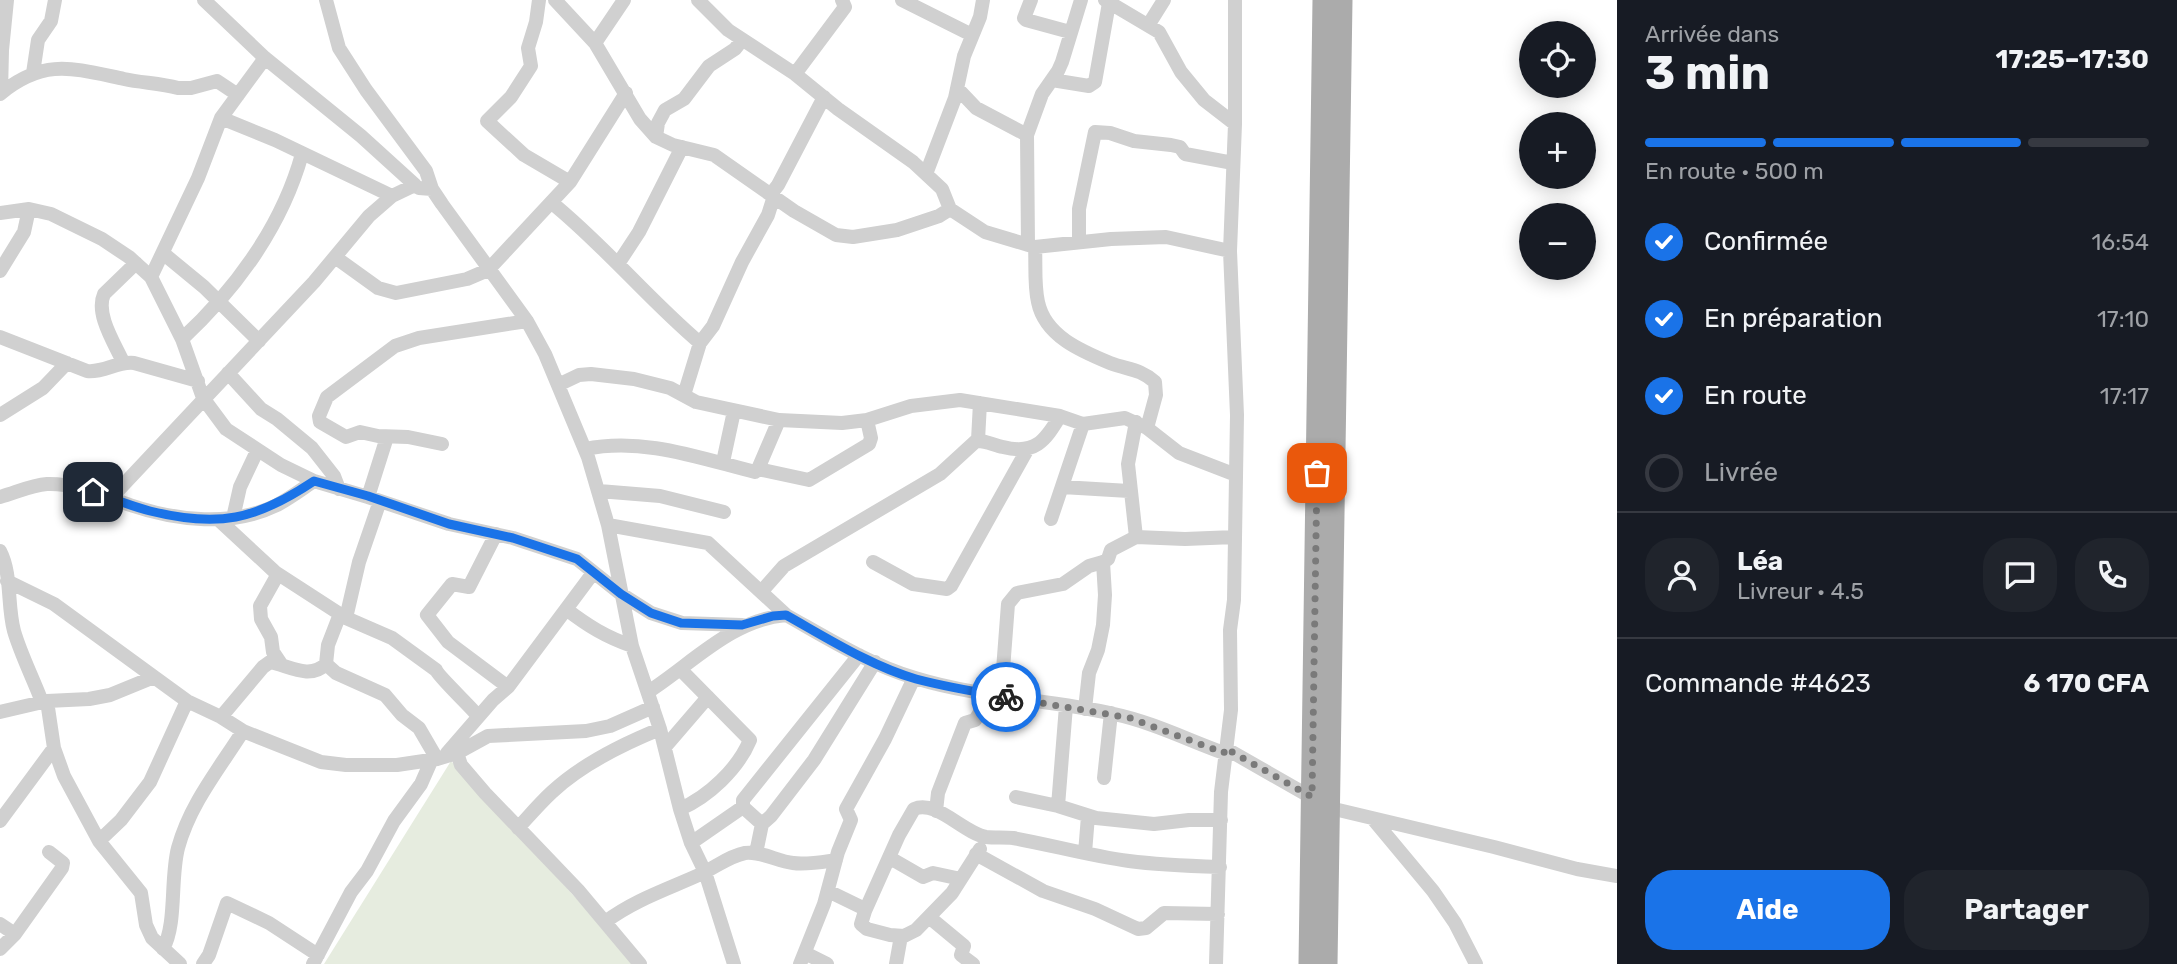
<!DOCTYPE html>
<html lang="fr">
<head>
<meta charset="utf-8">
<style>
	:root { --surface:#171b24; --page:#20242c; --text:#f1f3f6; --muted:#9ea1a6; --line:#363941; --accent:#1a73e8 }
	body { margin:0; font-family:Rubik,sans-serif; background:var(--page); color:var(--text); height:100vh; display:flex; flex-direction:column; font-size:26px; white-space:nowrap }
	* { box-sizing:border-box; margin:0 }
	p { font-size:23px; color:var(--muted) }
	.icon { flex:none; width:38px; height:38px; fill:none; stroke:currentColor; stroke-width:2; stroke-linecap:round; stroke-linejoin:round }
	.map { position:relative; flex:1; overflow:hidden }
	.panel { display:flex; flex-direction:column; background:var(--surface); width:560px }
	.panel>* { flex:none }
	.fabs { position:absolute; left:1519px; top:21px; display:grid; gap:14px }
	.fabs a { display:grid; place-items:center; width:77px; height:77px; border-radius:50%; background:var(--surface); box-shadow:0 4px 18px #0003; font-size:35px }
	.pin { position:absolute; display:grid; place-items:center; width:60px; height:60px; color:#fff; margin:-30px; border-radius:14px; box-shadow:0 4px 10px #0006 }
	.courier { position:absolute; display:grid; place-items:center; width:70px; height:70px; margin:-35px; border:5px solid #1a73e8; border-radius:50%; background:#fff; color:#222; box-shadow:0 2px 9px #0007 }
	.summary em { font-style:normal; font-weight:700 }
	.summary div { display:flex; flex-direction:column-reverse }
	.summary { display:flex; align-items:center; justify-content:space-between; height:119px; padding:0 28px }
	h1 { font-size:46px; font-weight:700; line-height:52px }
	.bar { display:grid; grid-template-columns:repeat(4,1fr); gap:10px 7px; align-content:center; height:84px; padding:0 28px }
	.bar i { height:9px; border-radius:5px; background:var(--line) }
	.bar .active { background:var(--accent) }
	.bar p { grid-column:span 4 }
	.line { display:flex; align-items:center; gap:18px; padding:0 28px; border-top:2px solid var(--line) }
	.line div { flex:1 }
	.round { display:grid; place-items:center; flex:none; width:74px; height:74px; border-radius:28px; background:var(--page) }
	ol { padding:0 28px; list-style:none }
	li { display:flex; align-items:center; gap:21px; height:77px }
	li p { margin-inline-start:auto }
	li .icon { padding:7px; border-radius:50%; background:var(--accent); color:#fff; stroke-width:4 }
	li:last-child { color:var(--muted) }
	li i { width:38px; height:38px; border:4px solid var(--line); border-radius:50% }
	.cta { display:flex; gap:14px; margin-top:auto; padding:14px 28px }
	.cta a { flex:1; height:80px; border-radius:28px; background:var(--accent); color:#fff; font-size:28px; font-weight:700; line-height:80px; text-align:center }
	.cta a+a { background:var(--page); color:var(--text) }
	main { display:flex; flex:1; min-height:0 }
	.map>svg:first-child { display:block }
</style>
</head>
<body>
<main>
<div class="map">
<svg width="1617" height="964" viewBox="0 0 1617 964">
	<rect width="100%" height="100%" fill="#fff"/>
	<path fill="#e6ecdf" d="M451 761 636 964H324Z"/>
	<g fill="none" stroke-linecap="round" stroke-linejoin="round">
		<path stroke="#d0d0d0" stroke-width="14" d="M204 0 265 58 361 136 415 185
			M326 0 339 48 366 90 426 171 432 189 442 204 527 321 545 354 588 457 608 525 632 646 660 729 680 809 691 843 705 872 734 964
			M539 0 536 22 528 48 531 66 511 97 487 121 524 155 570 182
			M555 0 595 43 640 119 656 137 673 145 714 155 794 211 836 235 853 237 897 230 939 216 950 209 985 232 1035 247 1111 239 1166 237 1230 251
			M698 0 728 30 795 74 838 109 913 162 942 189 950 209
			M902 0 972 35
			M1031 0 1024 18 1026 20 1070 32
			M1105 0 1159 32 1181 72 1204 100 1235 124
			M1149 24 1164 0
			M595 43 624 0
			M33 73 38 40 51 21 55 0
			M795 74 845 7 842 0
			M1052 80 1089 86 1095 82 1109 3
			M957 88 976 108 1027 135
			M1 93 2 50 7 0
			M0 94C44 58 72 68 124 79 142 83 160 83 178 88H191L217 81 238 95
			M221 118 275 140 392 196
			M656 137 658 123 665 110 684 99 709 66 735 49 742 40
			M926 174 955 98 964 56 980 17 983 0
			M771 194 778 185 824 97
			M552 203C605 246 648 299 700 343
			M0 213 29 209 51 214 102 239 129 257 151 277 182 339 203 398 226 429 281 465 314 481 368 497 449 524 513 538 577 559 621 594 651 613 682 623 742 625
			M1079 242V209L1095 132 1110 133 1134 141 1171 145 1180 147 1185 154 1233 163
			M1028 245 1027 135 1042 94 1058 71 1062 62 1081 0
			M1035 247C1036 264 1034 285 1038 302 1045 336 1081 351 1110 363 1128 370 1139 368 1155 382L1156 395 1147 428
			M164 254 204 287 259 341
			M335 257 378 288 396 293 467 279 488 270 570 182 626 93
			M618 264 639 232 682 147
			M0 271 24 232 29 209
			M151 277 198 178 221 118 265 58
			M0 337 87 371C104 373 117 361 134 363L198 381
			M182 339C236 289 282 226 302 154
			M123 362C115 344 95 314 104 294L136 263
			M228 373 261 409 277 419 312 448 334 476 339 489
			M558 385 579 375 591 374 634 379 670 388 696 402 779 420 842 423 867 420 911 406 960 400 1060 416 1083 424 1125 418 1147 428 1179 453 1236 475
			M684 395 700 343 713 326 742 262 768 215 774 196
			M0 415 43 388 67 363
			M978 440 980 403
			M442 444 408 437 378 436 360 432 346 437 320 422 319 416 327 397 395 346 419 338 527 321
			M585 449C643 437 699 458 755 472L758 469 779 420
			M723 462 734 411
			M758 469 809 480 869 444 871 438 867 420
			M1062 487 1129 491
			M599 491 660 496 724 512
			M0 497C15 493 31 485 47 484 75 483 104 496 130 505 177 521 232 527 277 505 290 498 302 489 314 481
			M368 497 387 437
			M111 498 314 282 369 216 392 196 415 185 419 188 432 189
			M233 518 240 487 257 451
			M1051 519 1083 424
			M220 521 275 572 346 618 392 638 436 670C438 676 471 707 478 716
			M608 525 708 543 786 615
			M496 534 469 587 452 584 427 615 448 642 508 687
			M1136 537 1128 464 1136 422
			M0 551C12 574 7 605 14 631 21 655 33 678 42 702
			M873 562 913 584 947 589 951 586 1027 450
			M278 574 260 606 261 619 271 637 273 652 281 664
			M7 581 54 604 154 677
			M761 592 784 566 940 474 976 441C985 440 993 445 1003 447 1035 455 1045 441 1060 416
			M566 609C588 626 606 637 632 646
			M340 614 328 645 326 664 336 673 385 695 402 715 419 728 437 759
			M346 618 359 562 380 501
			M648 692C693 663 731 620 786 615 827 638 870 665 915 678 980 698 1048 699 1114 714 1152 722 1188 740 1224 753
			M1001 696 1008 604 1017 593 1063 584 1089 566 1103 562 1108 559 1111 550 1136 537 1185 539 1235 537
			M47 701 54 748 64 776 99 841 141 893 146 925 152 938 180 964
			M1085 709 1089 673 1098 650 1103 625 1105 595 1103 562
			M0 712 47 701 89 699 110 695 154 677 187 701 221 717 243 731 321 762 346 765H397L437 759 457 753 488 736 586 731 610 726 653 707
			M221 717 263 667 270 662C289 666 310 680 326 664
			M665 747 708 697
			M1225 748 1330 808 1494 847 1577 869 1617 876
			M447 753 493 700 508 687 593 573
			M457 753 461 765 485 793 578 890 640 964
			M1104 778 1111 713
			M1016 797 1058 806 1096 818 1154 824 1189 820H1221
			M1058 806 1066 706
			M680 809C708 797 738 769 750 740L681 670
			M936 811 938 793 965 723 975 720 991 696
			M1373 819 1433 891 1455 923 1476 964
			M0 821 54 748
			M762 824 771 816 814 760 875 662
			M518 828C529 816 540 803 552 792 582 764 623 744 660 729
			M99 841 121 820 150 782 187 701
			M691 843 743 807
			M756 853 762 824 743 807V800L859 655
			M1085 853 1088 816
			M976 854 1043 891 1095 909 1138 929 1146 928 1164 913 1218 914
			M890 858 923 877 933 873 961 879
			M828 891 863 908 865 911 861 924 867 929 890 935 904 936 916 930 952 893 980 849
			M865 911 899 835 914 809C936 799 963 833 986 837 995 838 1004 837 1013 838 1052 845 1090 856 1129 861 1159 865 1189 866 1220 867
			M929 917 964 946 961 955 973 964
			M605 922C634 900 668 889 701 874 716 867 729 856 745 853 761 851 777 861 793 863 806 865 822 862 836 860
			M0 924 15 934
			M0 949 15 934 62 868 63 863 49 852
			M163 949C177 924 170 879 178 848 190 804 219 769 243 731
			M805 953 827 964
			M203 964 209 955 227 903 269 923 318 955
			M313 964 351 892 367 871 394 821 421 784 432 759
			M800 964 824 904 838 852 851 820 846 809 885 739 914 678
			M896 964 901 936
			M1216 964 1221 792 1231 710 1230 630 1234 600 1237 415 1230 251 1235 124V0"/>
		<path stroke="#ababab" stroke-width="21" d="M1309 964 1323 0
			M1327 964 1342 0"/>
	</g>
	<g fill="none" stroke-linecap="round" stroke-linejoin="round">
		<path stroke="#7a7a7a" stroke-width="7" stroke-dasharray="0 12.6" d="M1006 697 1130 718 1224 753 1225 748 1312 797 1317 473"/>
		<path stroke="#1a73e8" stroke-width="9" d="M93 492C112 498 130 506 150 511 218 528 256 520 314 481L368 496 449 524 513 538 577 559 621 594 651 613 681 623 742 625 773 616 786 615C827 638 871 666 916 679 946 687 976 692 1006 697"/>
	</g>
</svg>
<div class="fabs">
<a><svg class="icon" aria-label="locate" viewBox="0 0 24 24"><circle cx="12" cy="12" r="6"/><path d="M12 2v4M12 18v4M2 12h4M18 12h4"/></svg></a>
<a>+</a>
<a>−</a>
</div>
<div class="pin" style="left:1317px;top:473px;background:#ea580c"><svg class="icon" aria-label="bag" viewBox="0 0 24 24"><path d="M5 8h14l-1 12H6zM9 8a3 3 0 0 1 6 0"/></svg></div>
<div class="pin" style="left:93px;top:492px;background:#1f2937"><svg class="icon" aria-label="home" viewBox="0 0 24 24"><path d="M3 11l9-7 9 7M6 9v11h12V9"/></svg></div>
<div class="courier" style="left:1006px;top:697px"><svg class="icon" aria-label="bike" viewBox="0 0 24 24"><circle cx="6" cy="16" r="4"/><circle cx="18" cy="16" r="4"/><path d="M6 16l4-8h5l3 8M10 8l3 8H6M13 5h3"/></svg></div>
</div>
<section class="panel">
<div class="summary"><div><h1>3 min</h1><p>Arrivée dans</p></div><em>17:25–17:30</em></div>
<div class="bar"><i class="active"></i><i class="active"></i><i class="active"></i><i></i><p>En route · 500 m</p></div>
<ol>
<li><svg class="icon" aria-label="check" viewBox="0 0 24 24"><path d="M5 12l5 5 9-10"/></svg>Confirmée<p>16:54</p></li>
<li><svg class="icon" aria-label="check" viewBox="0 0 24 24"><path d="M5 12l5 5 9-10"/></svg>En préparation<p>17:10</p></li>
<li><svg class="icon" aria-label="check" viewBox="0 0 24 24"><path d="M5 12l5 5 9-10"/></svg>En route<p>17:17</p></li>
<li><i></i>Livrée</li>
</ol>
<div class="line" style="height:126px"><a class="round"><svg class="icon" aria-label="person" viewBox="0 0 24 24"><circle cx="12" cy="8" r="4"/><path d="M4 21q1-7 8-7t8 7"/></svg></a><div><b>Léa</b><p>Livreur · 4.5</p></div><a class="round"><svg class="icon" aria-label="chat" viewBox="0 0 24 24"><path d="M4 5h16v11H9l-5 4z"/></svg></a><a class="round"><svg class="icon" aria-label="phone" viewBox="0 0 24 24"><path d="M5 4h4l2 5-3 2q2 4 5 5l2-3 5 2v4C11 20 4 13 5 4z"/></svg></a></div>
<div class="line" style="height:91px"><div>Commande #4623</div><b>6 170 CFA</b></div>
<div class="cta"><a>Aide</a><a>Partager</a></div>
</section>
</main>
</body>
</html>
